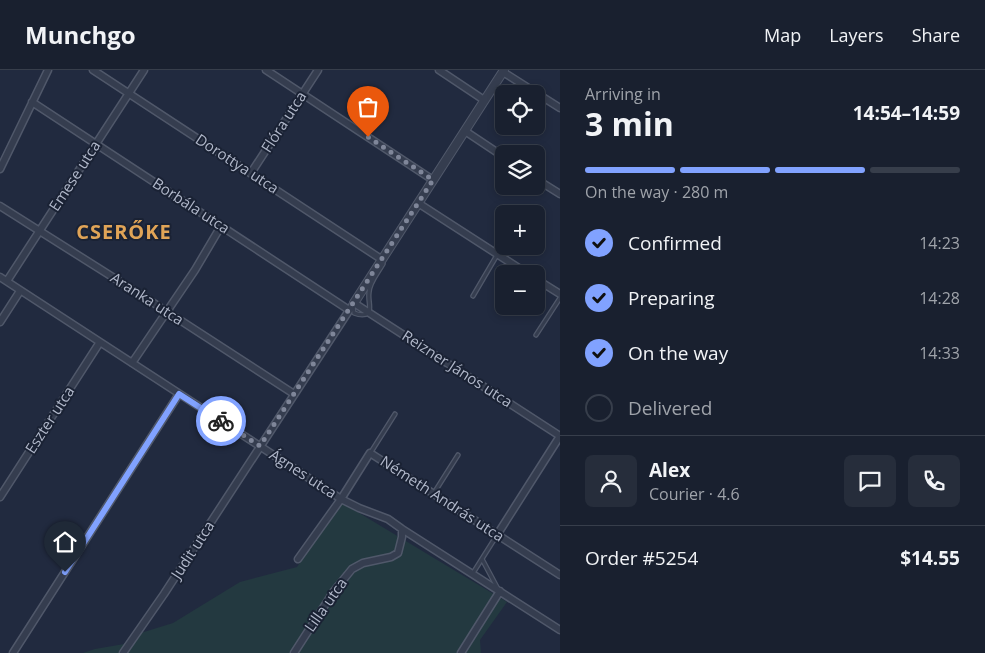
<!DOCTYPE html>
<html lang="en">
<head>
<meta charset="utf-8">
<style>
	:root { --surface:#19202f; --page:#262d3b; --text:#f1f3f6; --muted:#9fa3aa; --line:#373e4b; --accent:#81a2ff }
	body { margin:0; font-family:"Open Sans",sans-serif; background:var(--page); color:var(--text); height:100vh; display:flex; flex-direction:column; font-size:19px; white-space:nowrap }
	* { box-sizing:border-box; margin:0 }
	p { font-size:16px; color:var(--muted) }
	.icon { flex:none; width:28px; height:28px; fill:none; stroke:currentColor; stroke-width:2; stroke-linecap:round; stroke-linejoin:round }
	.map { position:relative; flex:1; overflow:hidden }
	.drawer { display:flex; flex-direction:column; background:var(--surface); width:425px }
	.drawer>* { flex:none }
	.tools { position:absolute; left:495px; top:15px; display:grid; gap:10px }
	.tools a { display:grid; place-items:center; width:50px; height:50px; border-radius:8px; background:var(--surface); box-shadow:0 2px 8px #0003,0 0 0 1px var(--line); font-size:25px }
	.pin { position:absolute; display:grid; place-items:center; width:42px; height:42px; color:#fff; margin:-51px -21px; border-radius:50% 50% 50% 0; rotate:-45deg; box-shadow:0 0 5px #0007 }
	.pin .icon { rotate:45deg }
	.courier { position:absolute; display:grid; place-items:center; width:50px; height:50px; margin:-25px; border:4px solid #81a2ff; border-radius:50%; background:#fff; color:#222; box-shadow:0 1px 6px #0007 }
	.summary em { font-style:normal; font-weight:700 }
	.summary div { display:flex; flex-direction:column-reverse }
	.summary { display:flex; align-items:center; justify-content:space-between; height:85px; padding:0 25px }
	h1 { font-size:32px; font-weight:700; line-height:38px }
	.bar { display:grid; grid-template-columns:repeat(4,1fr); gap:8px 5px; align-content:center; height:60px; padding:0 25px }
	.bar i { height:6px; border-radius:4px; background:var(--line) }
	.bar .active { background:var(--accent) }
	.bar p { grid-column:span 4 }
	.line { display:flex; align-items:center; gap:12px; padding:0 25px; border-top:1px solid var(--line) }
	.line div { flex:1 }
	.round { display:grid; place-items:center; flex:none; width:52px; height:52px; border-radius:8px; background:var(--page) }
	ol { padding:0 25px; list-style:none }
	li { display:flex; align-items:center; gap:15px; height:55px }
	li p { margin-inline-start:auto }
	li .icon { padding:5px; border-radius:50%; background:var(--accent); color:#111; stroke-width:4 }
	li:last-child { color:var(--muted) }
	li i { width:28px; height:28px; border:2px solid var(--line); border-radius:50% }
	header { display:flex; align-items:center; gap:30px; box-sizing:border-box; height:70px; padding:0 25px; background:var(--surface); border-bottom:1px solid var(--line) }
	header strong { font-size:24px }
	nav { display:flex; gap:28px; margin-inline-start:auto; font-size:18px }
	main { display:flex; flex:1; min-height:0 }
	.map>svg:first-child { display:block }
</style>
</head>
<body>
<header>
<strong>Munchgo</strong>
<nav><a>Map</a><a>Layers</a><a>Share</a></nav>
</header>
<main>
<div class="map">
<svg width="560" height="583" viewBox="0 0 560 583">
	<rect width="100%" height="100%" fill="#212a3f"/>
	<path fill="#233940" d="M341 432 507 532 480 570 481 583H83L95 579 124 574 131 566 173 553 240 512 297 497Z"/>
	<g fill="none" stroke-linecap="round" stroke-linejoin="round">
		<g stroke="#50586a" stroke-width="5.5">
			<path id="service" d="M473 226 497 185
				M353 236 354 243C359 245 364 246 369 243 371 236 368 230 369 223 369 213 378 203 383 194
				M536 265 560 228
				M371 382 395 344
				M434 423 458 385
				M482 489 498 519
				M473 503 497 465"/>
		</g>
		<g stroke="#50586a" stroke-width="9">
			<path id="minor" d="M93 0 381 189
				M266 0 433 110
				M439 0 484 30
				M503 2 560 38
				M32 32 349 240
				M465 61 504 87
				M0 99 48 0
				M251 103 318 0
				M536 109 560 124
				M418 133 528 204
				M0 136 149 230 294 324
				M0 207 341 429 359 438 388 449 402 459 560 560
				M536 209 560 224
				M7 211 144 0
				M0 252 20 221
				M132 293 195 200 221 156
				M0 427 100 272
				M497 465 560 366
				M298 489 341 429 370 383 560 505
				M13 583 179 324
				M123 583 164 524 354 233 560 366
				M294 583 334 521 352 499 363 493 391 487 398 483 402 467V459
				M461 583 500 521"/>
		</g>
		<g stroke="#50586a" stroke-width="10">
			<path id="tertiary" d="M354 233 504 0"/>
		</g>
		<use href="#service" stroke="#353d4f" stroke-width="3"/>
		<use href="#minor" stroke="#353d4f" stroke-width="6"/>
		<use href="#tertiary" stroke="#353d4f" stroke-width="8"/>
	</g>
	<g fill="none" stroke-linecap="round" stroke-linejoin="round">
		<path stroke="#7f8699" stroke-width="5" stroke-dasharray="0 9" d="M221 351 260 376 433 110 368 67"/>
		<path stroke="#81a2ff" stroke-width="6" d="M65 502 179 324 221 351"/>
	</g>
	<g text-anchor="middle" stroke-width="4" stroke-linejoin="round" paint-order="stroke">
		<g font-size="15" fill="#b1b8ca" stroke="#1a2234">
			<text transform="translate(284 52) rotate(-57)" y="5">Flóra utca</text>
			<text transform="translate(237 94) rotate(33)" y="5">Dorottya utca</text>
			<text transform="translate(75 106) rotate(-57)" y="5">Emese utca</text>
			<text transform="translate(191 136) rotate(33)" y="5">Borbála utca</text>
			<text transform="translate(147 229) rotate(33)" y="5">Aranka utca</text>
			<text transform="translate(457 299) rotate(33)" y="5">Reizner János utca</text>
			<text transform="translate(50 350) rotate(-57)" y="5">Eszter utca</text>
			<text transform="translate(303 404) rotate(33)" y="5">Ágnes utca</text>
			<text transform="translate(442 429) rotate(33)" y="5">Németh András utca</text>
			<text transform="translate(193 480) rotate(-57)" y="5">Judit utca</text>
			<text transform="translate(326 535) rotate(-55)" y="5">Lilla utca</text>
		</g>
		<g font-size="20" font-weight="bold" letter-spacing="1" fill="#e0a457" stroke="#1a2234">
			<text x="124" y="169">CSERŐKE</text>
		</g>
	</g>
</svg>
<div class="tools">
<a><svg class="icon" aria-label="locate" viewBox="0 0 24 24"><circle cx="12" cy="12" r="6"/><path d="M12 2v4M12 18v4M2 12h4M18 12h4"/></svg></a>
<a><svg class="icon" aria-label="layers" viewBox="0 0 24 24"><path d="M12 4l9 5-9 5-9-5zM3 14l9 5 9-5"/></svg></a>
<a>+</a>
<a>−</a>
</div>
<div class="pin" style="left:368px;top:67px;background:#ea580c"><svg class="icon" aria-label="bag" viewBox="0 0 24 24"><path d="M5 8h14l-1 12H6zM9 8a3 3 0 0 1 6 0"/></svg></div>
<div class="pin" style="left:65px;top:502px;background:#1f2937"><svg class="icon" aria-label="home" viewBox="0 0 24 24"><path d="M3 11l9-7 9 7M6 9v11h12V9"/></svg></div>
<div class="courier" style="left:221px;top:351px"><svg class="icon" aria-label="bike" viewBox="0 0 24 24"><circle cx="6" cy="16" r="4"/><circle cx="18" cy="16" r="4"/><path d="M6 16l4-8h5l3 8M10 8l3 8H6M13 5h3"/></svg></div>
</div>
<section class="drawer">
<div class="summary"><div><h1>3 min</h1><p>Arriving in</p></div><em>14:54–14:59</em></div>
<div class="bar"><i class="active"></i><i class="active"></i><i class="active"></i><i></i><p>On the way · 280 m</p></div>
<ol>
<li><svg class="icon" aria-label="check" viewBox="0 0 24 24"><path d="M5 12l5 5 9-10"/></svg>Confirmed<p>14:23</p></li>
<li><svg class="icon" aria-label="check" viewBox="0 0 24 24"><path d="M5 12l5 5 9-10"/></svg>Preparing<p>14:28</p></li>
<li><svg class="icon" aria-label="check" viewBox="0 0 24 24"><path d="M5 12l5 5 9-10"/></svg>On the way<p>14:33</p></li>
<li><i></i>Delivered</li>
</ol>
<div class="line" style="height:90px"><a class="round"><svg class="icon" aria-label="person" viewBox="0 0 24 24"><circle cx="12" cy="8" r="4"/><path d="M4 21q1-7 8-7t8 7"/></svg></a><div><b>Alex</b><p>Courier · 4.6</p></div><a class="round"><svg class="icon" aria-label="chat" viewBox="0 0 24 24"><path d="M4 5h16v11H9l-5 4z"/></svg></a><a class="round"><svg class="icon" aria-label="phone" viewBox="0 0 24 24"><path d="M5 4h4l2 5-3 2q2 4 5 5l2-3 5 2v4C11 20 4 13 5 4z"/></svg></a></div>
<div class="line" style="height:65px"><div>Order #5254</div><b>$14.55</b></div>
</section>
</main>
</body>
</html>
